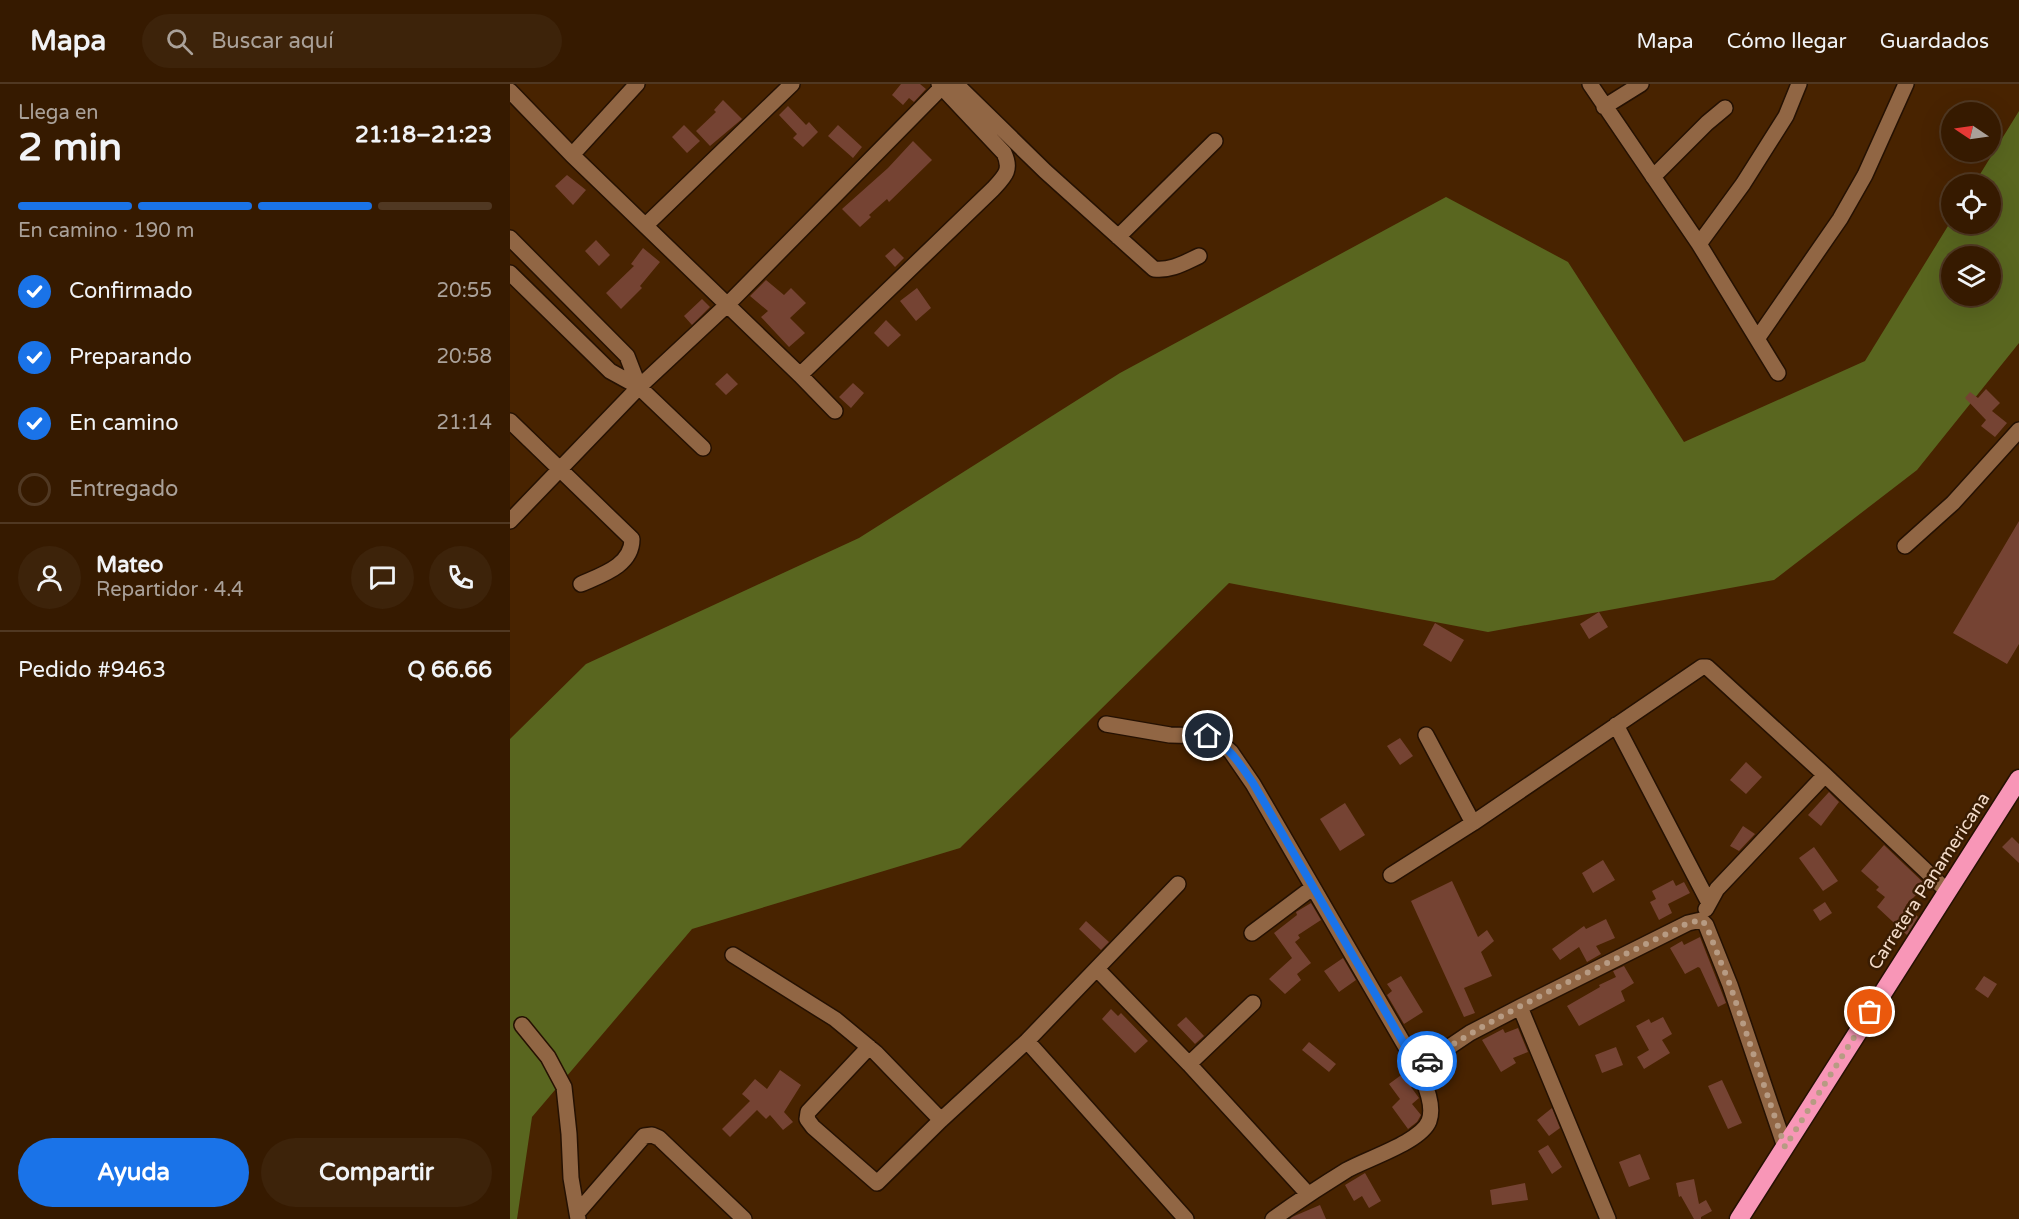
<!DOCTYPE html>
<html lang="es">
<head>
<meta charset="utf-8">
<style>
	:root { --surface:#361a00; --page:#3d230a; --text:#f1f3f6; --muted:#aaa199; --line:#503822; --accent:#1a73e8 }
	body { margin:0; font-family:"Varela Round",sans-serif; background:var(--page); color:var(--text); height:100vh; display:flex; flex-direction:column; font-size:22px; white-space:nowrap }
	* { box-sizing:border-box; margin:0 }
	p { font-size:20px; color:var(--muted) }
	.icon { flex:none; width:33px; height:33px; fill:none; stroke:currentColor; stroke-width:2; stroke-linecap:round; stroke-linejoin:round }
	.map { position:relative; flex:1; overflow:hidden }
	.sheet { display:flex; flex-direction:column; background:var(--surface); width:510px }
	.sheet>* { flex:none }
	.needle { width:39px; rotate:283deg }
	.controls { position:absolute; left:1431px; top:18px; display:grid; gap:12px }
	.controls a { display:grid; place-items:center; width:60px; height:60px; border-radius:50%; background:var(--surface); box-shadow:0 6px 24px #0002,0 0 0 2px var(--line); font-size:30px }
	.pin { position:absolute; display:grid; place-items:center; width:51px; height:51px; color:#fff; margin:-26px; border:3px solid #fff; border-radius:50%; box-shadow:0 2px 6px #0007 }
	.courier { position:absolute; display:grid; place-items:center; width:60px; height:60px; margin:-30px; border:4px solid #1a73e8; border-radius:50%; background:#fff; color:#222; box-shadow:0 2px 8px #0007 }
	.head em { font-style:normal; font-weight:800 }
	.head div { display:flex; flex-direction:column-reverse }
	.head { display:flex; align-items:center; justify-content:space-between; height:102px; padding:0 18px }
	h1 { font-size:39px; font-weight:800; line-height:45px }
	.bar { display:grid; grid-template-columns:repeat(4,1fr); gap:9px 6px; align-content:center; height:72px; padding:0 18px }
	.bar i { height:8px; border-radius:4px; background:var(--line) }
	.bar .active { background:var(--accent) }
	.bar p { grid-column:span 4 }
	.line { display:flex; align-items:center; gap:15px; padding:0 18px; border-top:2px solid var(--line) }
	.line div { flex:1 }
	.round { display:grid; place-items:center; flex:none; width:63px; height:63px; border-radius:32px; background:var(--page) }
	ol { padding:0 18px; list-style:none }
	li { display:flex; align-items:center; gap:18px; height:66px }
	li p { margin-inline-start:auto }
	li .icon { padding:6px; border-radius:50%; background:var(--accent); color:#fff; stroke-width:4 }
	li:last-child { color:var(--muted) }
	li i { width:33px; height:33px; border:3px solid var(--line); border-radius:50% }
	.cta { display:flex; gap:12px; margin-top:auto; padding:12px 18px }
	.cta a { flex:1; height:69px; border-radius:36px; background:var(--accent); color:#fff; font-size:24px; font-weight:800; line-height:69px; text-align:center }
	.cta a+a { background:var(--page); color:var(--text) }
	header { display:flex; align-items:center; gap:36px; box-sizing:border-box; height:84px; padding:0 30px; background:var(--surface); border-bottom:2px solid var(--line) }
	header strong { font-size:28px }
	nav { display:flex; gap:33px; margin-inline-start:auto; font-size:21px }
	.search { width:420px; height:54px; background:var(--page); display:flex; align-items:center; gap:15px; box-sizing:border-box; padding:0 21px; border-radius:33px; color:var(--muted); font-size:22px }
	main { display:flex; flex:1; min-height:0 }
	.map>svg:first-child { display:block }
</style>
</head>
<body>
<header>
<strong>Mapa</strong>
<div class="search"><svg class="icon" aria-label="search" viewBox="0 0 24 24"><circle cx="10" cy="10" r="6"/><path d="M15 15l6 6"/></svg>Buscar aquí</div>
<nav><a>Mapa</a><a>Cómo llegar</a><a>Guardados</a></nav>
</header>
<main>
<section class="sheet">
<div class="head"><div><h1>2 min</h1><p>Llega en</p></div><em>21:18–21:23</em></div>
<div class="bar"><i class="active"></i><i class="active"></i><i class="active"></i><i></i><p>En camino · 190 m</p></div>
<ol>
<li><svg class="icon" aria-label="check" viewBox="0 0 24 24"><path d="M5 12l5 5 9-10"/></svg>Confirmado<p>20:55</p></li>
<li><svg class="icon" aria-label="check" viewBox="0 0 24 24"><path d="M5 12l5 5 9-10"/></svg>Preparando<p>20:58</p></li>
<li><svg class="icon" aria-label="check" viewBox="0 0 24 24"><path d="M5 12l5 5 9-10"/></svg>En camino<p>21:14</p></li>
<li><i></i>Entregado</li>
</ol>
<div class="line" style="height:108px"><a class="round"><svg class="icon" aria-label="person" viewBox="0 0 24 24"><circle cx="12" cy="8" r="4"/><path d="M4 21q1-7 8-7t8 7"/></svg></a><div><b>Mateo</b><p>Repartidor · 4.4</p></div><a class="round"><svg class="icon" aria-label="chat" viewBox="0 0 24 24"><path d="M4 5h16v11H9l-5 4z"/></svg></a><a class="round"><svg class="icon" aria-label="phone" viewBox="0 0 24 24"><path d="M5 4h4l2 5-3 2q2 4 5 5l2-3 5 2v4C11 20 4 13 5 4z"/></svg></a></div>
<div class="line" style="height:78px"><div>Pedido #9463</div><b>Q 66.66</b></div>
<div class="cta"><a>Ayuda</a><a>Compartir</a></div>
</section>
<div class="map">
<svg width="1509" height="1135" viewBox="0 0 1509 1135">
	<rect width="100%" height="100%" fill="#482300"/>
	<path fill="#59661f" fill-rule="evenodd" d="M1509 27V259L1407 386 1264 496 978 548 719 499 450 764 182 845 22 1033 7 1135H0V655L76 580 349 454 610 289 936 113 1058 178 1174 358 1355 277 1441 137 1442 140H1480V100H1464ZM1442 172H1480V212H1442Z"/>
	<path fill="#754333" d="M391 0H410L416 5 404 18 399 14 393 21 382 11Z
		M213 16 232 35 200 62 186 47 206 28 204 26Z
		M278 22 296 41 299 38 308 48 293 63 283 54 287 50 269 31Z
		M174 41 190 57 177 69 162 53Z
		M328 41 352 63 343 74 318 52Z
		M403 57 422 76 379 118 377 115 359 131 361 133 350 143 332 125 378 84Z
		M57 91 76 106 63 121 45 102Z
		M86 156 100 171 89 182 75 167Z
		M133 164 150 178 130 202 132 204 111 225 96 209 124 182 121 180Z
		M384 164 394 174 385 183 375 172Z
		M256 196 274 211 281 204 296 219 280 234 295 249 279 263 251 233 258 227 240 212Z
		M407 204 421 224 406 237 390 217Z
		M192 215 200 223 182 241 174 232Z
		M376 236 391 251 378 263 364 249Z
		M217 289 228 300 216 311 205 300Z
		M343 299 354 309 341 324 329 313Z
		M1476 305 1490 319 1482 327 1497 339 1485 353 1471 342 1476 336 1455 314 1460 308 1468 314Z
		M1509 437V560L1497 580 1443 549Z
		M1089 528 1098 543 1079 555 1070 540Z
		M925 539 954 556 941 578 913 561Z
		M890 654 903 672 890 681 877 662Z
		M1236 678 1252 693 1236 710 1220 696Z
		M1319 708 1329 718 1311 742 1298 731Z
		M835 719 855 751 830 767 810 735Z
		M1233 742 1245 750 1229 767 1220 762Z
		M1502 753 1509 760V779L1492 763Z
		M1374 761 1416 801 1396 821 1408 833 1397 851 1367 823 1375 813 1366 806 1369 803 1351 787Z
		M1304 763 1328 797 1313 807 1289 774Z
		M1093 776 1105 796 1083 809 1072 789Z
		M1163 796 1166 802 1174 798 1180 809 1158 820 1162 829 1149 836 1140 818 1146 815 1142 807Z
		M942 797 968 853 977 846 984 857 971 868 982 892 954 904 965 929 954 933 901 817Z
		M1315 818 1322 829 1310 837 1303 826Z
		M801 819 811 836 788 851 790 854 785 858 801 879 787 890 791 896 775 910 759 895 782 874 764 849 787 831 786 828Z
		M1096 835 1105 854 1086 862 1091 870 1077 878 1069 863 1050 876 1042 865 1074 842 1076 845Z
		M576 837 599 858 591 866 569 845Z
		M1190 853 1216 919 1208 923 1190 884 1188 883 1175 890 1160 864 1172 857 1174 861Z
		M833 874 846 896 829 908 814 887Z
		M1114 882 1124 899 1111 907 1115 917 1069 942 1057 922 1090 903 1089 901 1106 893 1103 887Z
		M891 892 913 928 894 940 877 911 882 907 877 900Z
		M1474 892 1487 900 1478 914 1465 905Z
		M601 925 608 932 611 929 638 957 625 969 592 935Z
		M676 933 694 952 685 960 667 941Z
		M1153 933 1162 950 1152 956 1160 969 1134 985 1127 973 1139 966 1126 942 1139 935 1141 939Z
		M1008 944 1018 968 1003 974 1006 979 991 988 972 956 993 945 995 949Z
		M799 958 826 980 819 988 792 966Z
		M1106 963 1113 981 1092 989 1085 971Z
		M270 986 291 1001 274 1028 283 1038 273 1046 260 1031 256 1035 247 1026 220 1053 212 1045 240 1017 232 1010 245 995 257 1005Z
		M898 986 904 1001 901 1003 909 1014 902 1020 911 1031 907 1038 898 1045 882 1023 890 1015 879 1000Z
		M1212 996 1232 1039 1218 1045 1198 1002Z
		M1042 1024 1050 1044 1039 1052 1027 1036Z
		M1038 1061 1052 1083 1042 1090 1028 1067Z
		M1130 1070 1140 1095 1119 1103 1109 1078Z
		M855 1089 871 1117 859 1124 852 1112 844 1117 835 1101Z
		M1184 1095 1189 1120 1196 1116 1202 1127 1191 1133V1135H1184L1171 1112 1169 1113 1166 1099Z
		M1015 1099 1018 1116 982 1121 980 1106Z
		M810 1121 816 1135H780L782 1133Z"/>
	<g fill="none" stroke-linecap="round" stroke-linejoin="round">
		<g stroke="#251102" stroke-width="18">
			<path id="minor" d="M446 0 535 87 644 185C661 187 674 179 689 172
				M1080 0 1189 160 1268 289
				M0 7 62 71 290 291 325 327
				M1094 23 1131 0
				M62 71 127 0
				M1143 93 1197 39 1215 24
				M136 141 282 0
				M608 153 705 57
				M0 154 117 272 129 303
				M1189 160 1233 100 1276 32 1289 0
				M0 189 100 287 129 303 193 364
				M1247 255 1330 135 1355 91 1396 0
				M290 291 483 105C495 92 502 86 494 69L429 0
				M0 337 122 455C122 482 91 491 71 500
				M0 437 129 303 218 220 432 3
				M1395 462 1443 419 1509 346
				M596 640 660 651 697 652 710 658 721 668 743 700 908 984
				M1106 641 1199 819
				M916 651 963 739
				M881 791 963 739 1192 583H1197L1315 691 1437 807
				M1196 825 1207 805 1315 691
				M1191 836 1196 841 1220 901 1275 1063
				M742 849 802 804
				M223 871 325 935 366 969 431 1036
				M587 885 679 980 798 1110
				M1010 923 1098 1135
				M12 941 38 973 54 1003 59 1050 61 1094 68 1135
				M517 957 676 1135
				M359 963 298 1028 297 1035 303 1043 367 1099 431 1036 517 957 668 800
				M679 980 743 919
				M68 1128 134 1052 142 1051 149 1054 234 1135
				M763 1135C787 1118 811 1102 837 1086 856 1075 911 1058 919 1037 925 1021 914 998 908 984L960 949 1010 923 1178 839 1191 836"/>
		</g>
		<g stroke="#251102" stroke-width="21">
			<path id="highway" d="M1229 1135 1509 695"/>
		</g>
		<use href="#minor" stroke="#916644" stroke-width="15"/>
		<use href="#highway" stroke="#f896b7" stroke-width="18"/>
	</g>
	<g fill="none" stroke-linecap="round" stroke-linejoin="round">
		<path stroke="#b79b83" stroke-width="6" stroke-dasharray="0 10.8" d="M917 977C999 922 1091 884 1178 839L1191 836 1196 841 1220 901 1275 1063 1360 928"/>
		<path stroke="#1a73e8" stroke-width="8" d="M698 652C719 662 730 680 743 699L908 984 917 977"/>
	</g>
	<g text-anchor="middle" stroke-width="5" stroke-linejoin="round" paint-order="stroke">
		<g font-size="18" fill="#f3dbc9" stroke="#391c02">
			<text transform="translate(1419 797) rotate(-57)" y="6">Carretera Panamericana</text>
		</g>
	</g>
</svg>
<div class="controls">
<a><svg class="needle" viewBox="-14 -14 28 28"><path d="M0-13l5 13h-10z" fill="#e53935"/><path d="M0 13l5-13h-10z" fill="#aaa199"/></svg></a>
<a><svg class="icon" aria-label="locate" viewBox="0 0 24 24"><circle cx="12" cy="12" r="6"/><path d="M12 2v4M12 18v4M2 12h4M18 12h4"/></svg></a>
<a><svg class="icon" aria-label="layers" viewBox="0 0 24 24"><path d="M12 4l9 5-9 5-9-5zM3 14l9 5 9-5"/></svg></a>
</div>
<div class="pin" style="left:1360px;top:928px;background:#ea580c"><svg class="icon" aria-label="bag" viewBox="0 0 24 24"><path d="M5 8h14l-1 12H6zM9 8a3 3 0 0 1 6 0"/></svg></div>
<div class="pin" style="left:698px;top:652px;background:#1f2937"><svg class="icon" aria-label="home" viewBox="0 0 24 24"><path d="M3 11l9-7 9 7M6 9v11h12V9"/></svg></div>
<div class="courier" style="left:917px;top:977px"><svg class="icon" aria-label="car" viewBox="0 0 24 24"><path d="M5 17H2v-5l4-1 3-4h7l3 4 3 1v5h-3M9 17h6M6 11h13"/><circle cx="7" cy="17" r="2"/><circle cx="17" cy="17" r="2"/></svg></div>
</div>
</main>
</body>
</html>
